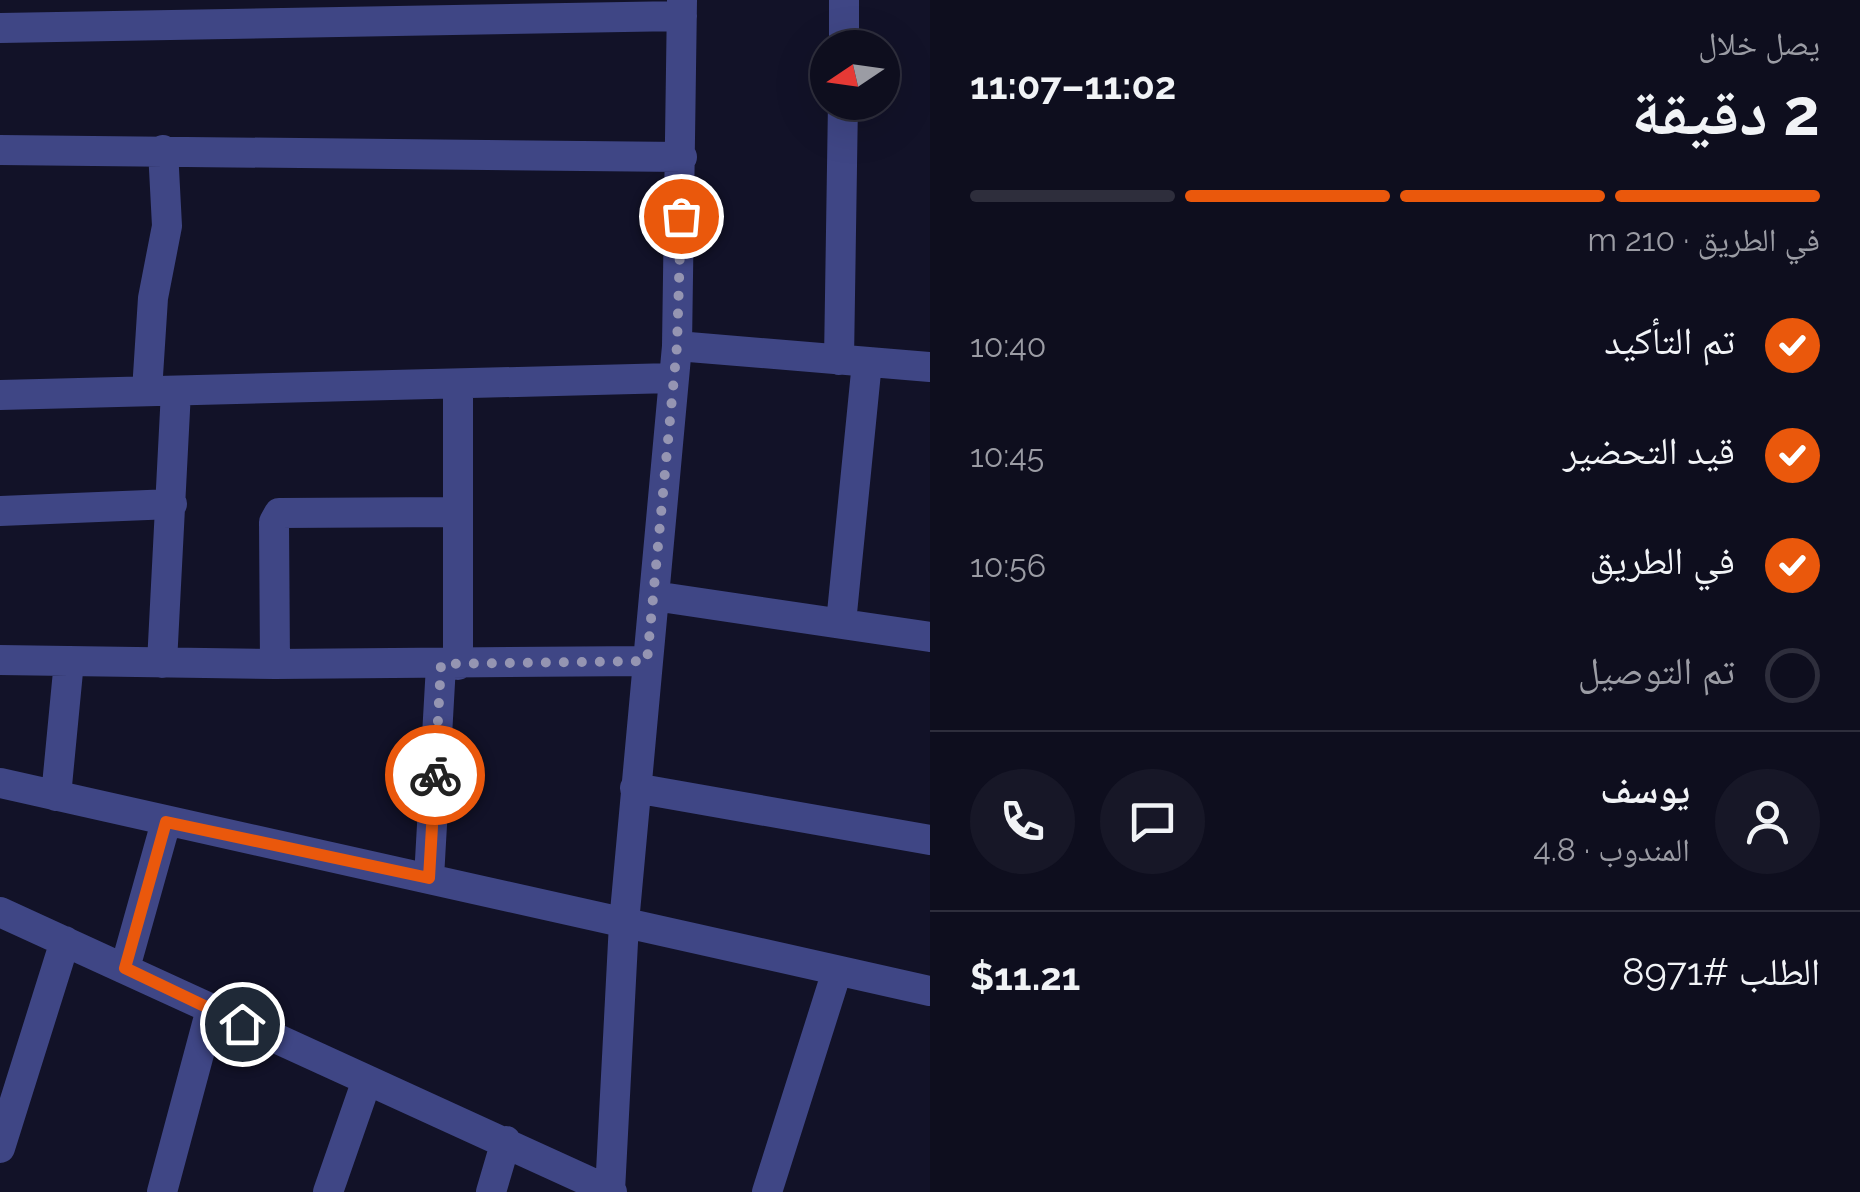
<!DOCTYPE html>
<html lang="ar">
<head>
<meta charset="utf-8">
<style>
	:root { --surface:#0e0e1e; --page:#171727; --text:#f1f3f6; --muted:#9b9ca4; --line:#2e2e3c; --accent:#ea580c }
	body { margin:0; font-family:Raleway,"Noto Naskh Arabic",sans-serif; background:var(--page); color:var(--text); direction:rtl; height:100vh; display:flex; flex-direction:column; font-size:38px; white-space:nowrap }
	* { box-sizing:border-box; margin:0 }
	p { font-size:32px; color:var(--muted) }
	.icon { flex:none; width:55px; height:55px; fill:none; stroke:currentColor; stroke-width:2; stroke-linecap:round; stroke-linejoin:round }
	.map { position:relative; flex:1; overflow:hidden; direction:ltr }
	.drawer { display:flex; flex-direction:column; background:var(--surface); width:930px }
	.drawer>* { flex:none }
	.needle { width:65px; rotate:257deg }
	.controls { position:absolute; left:810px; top:30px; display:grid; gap:20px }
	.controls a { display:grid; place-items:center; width:90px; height:90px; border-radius:50%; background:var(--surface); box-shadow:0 10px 40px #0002,0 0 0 2px var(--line); font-size:50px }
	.pin { position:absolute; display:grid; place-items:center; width:85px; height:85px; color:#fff; margin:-42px; border:5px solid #fff; border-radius:50%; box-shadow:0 2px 10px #0007 }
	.courier { position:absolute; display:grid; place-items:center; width:100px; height:100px; margin:-50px; border:8px solid #ea580c; border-radius:50%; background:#fff; color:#222; box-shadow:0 2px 12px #0007 }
	.head em { font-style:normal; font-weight:700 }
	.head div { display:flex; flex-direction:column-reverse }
	.head { display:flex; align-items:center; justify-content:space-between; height:170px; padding:0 40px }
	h1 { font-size:65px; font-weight:700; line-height:75px }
	.bar { display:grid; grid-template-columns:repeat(4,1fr); gap:15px 10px; align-content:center; height:120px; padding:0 40px }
	.bar i { height:12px; border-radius:8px; background:var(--line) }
	.bar .on { background:var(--accent) }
	.bar p { grid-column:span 4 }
	.line { display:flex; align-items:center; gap:25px; padding:0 40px; border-top:2px solid var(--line) }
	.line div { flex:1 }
	.round { display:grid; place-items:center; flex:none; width:105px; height:105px; border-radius:52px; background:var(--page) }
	ol { padding:0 40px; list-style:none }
	li { display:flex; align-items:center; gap:30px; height:110px }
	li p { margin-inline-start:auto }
	li .icon { padding:10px; border-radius:50%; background:var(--accent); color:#fff; stroke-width:4 }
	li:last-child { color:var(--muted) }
	li i { width:55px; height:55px; border:5px solid var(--line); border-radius:50% }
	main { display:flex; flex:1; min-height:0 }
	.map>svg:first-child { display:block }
</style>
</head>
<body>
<main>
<section class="drawer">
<div class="head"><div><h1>2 دقيقة</h1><p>يصل خلال</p></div><em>11:02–11:07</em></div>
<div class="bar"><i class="on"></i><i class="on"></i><i class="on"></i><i></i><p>في الطريق · 210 m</p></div>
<ol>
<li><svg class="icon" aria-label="check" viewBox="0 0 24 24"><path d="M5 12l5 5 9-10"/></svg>تم التأكيد<p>10:40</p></li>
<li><svg class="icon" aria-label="check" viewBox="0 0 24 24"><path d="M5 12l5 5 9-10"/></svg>قيد التحضير<p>10:45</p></li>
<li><svg class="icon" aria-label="check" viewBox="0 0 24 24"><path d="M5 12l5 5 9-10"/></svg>في الطريق<p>10:56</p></li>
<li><i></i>تم التوصيل</li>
</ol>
<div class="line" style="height:180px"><a class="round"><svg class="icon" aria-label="person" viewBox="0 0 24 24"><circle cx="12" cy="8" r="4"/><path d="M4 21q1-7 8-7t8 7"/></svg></a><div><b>يوسف</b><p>المندوب · 4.8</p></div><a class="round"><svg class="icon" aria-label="chat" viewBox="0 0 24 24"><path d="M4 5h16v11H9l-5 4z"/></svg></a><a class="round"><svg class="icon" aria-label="phone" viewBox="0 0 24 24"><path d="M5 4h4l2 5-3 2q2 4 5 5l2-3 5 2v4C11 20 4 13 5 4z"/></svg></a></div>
<div class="line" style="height:130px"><div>الطلب #8971</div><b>$11.21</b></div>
</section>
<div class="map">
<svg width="930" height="1192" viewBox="0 0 930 1192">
	<rect width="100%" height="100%" fill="#121228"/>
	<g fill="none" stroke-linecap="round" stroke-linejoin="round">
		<path stroke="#3f4685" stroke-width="30" d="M0 28 682 16
			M844 48V0
			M0 150 682 157
			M677 346 930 367
			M839 360 843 102
			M458 384V665
			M147 391 153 298 167 226 163 150
			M0 395 673 378
			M0 511 172 504
			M654 596 930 637
			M841 623 867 362
			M0 660 275 664 647 661
			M162 663 176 391
			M275 664 274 522 279 513 457 512
			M0 783 930 991
			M635 788 930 840
			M56 796 69 661
			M429 878 441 665
			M0 912 612 1192
			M125 968 166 822
			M0 1148 65 941
			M610 1191 624 923 677 346 682 0
			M162 1192 211 1009
			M328 1192 367 1080
			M491 1192 506 1141
			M767 1192 837 971"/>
	</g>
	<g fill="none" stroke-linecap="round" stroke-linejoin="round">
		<path stroke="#9595b2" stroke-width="10" stroke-dasharray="0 18" d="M435 775 441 664 647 661 677 346 681 216"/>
		<path stroke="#ea580c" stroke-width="12" d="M242 1024 125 968 166 822 429 878 435 775"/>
	</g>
</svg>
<div class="controls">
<a><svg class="needle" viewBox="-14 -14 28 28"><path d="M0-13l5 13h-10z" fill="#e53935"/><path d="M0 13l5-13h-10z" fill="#9b9ca4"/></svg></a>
</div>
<div class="pin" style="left:681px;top:216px;background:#ea580c"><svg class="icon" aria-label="bag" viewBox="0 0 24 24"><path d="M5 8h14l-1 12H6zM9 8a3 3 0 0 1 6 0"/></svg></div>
<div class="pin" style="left:242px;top:1024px;background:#1f2937"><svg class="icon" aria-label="home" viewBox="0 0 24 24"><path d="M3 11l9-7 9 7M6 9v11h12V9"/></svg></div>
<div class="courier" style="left:435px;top:775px"><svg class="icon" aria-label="bike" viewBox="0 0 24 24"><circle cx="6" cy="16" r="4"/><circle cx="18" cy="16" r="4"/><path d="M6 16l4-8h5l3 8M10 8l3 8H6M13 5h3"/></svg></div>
</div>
</main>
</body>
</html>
